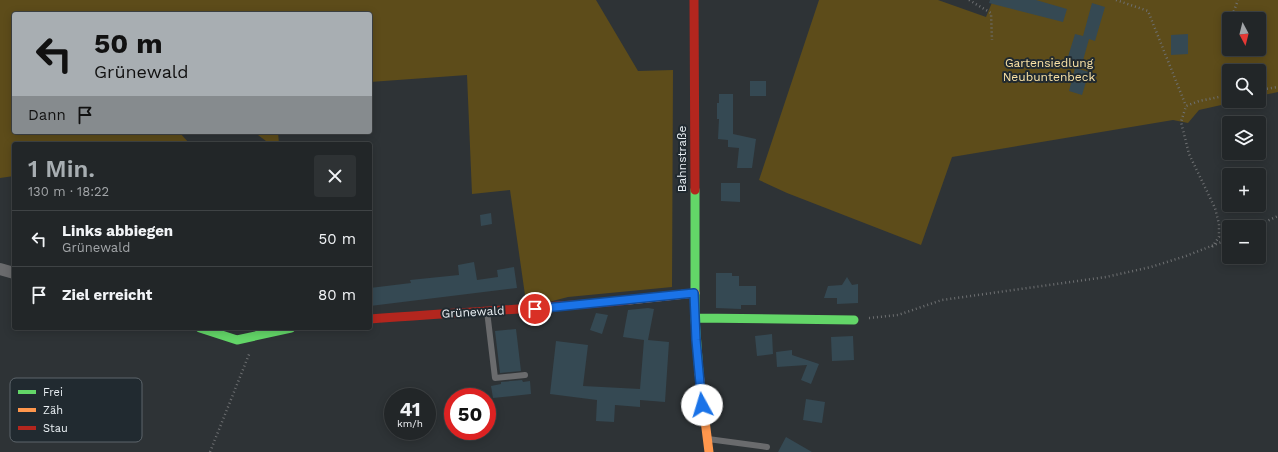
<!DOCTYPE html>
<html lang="de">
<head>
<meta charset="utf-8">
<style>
	body { margin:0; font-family:"Work Sans",sans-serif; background:#2e3234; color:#f1f3f6; height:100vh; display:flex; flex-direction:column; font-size:15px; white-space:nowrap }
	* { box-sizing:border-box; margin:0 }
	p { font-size:13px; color:#a2a5a8 }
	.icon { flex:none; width:22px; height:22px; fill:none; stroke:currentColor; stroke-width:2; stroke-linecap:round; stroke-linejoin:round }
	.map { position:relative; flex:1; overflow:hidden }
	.side { position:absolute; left:12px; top:142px; width:360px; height:188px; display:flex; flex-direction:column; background:#222628; border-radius:4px; box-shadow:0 2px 10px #0003,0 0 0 1px #3f4345 }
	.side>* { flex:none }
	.hud { position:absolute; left:12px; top:12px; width:360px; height:122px; border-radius:4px; box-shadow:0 2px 10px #0003,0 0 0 1px #3f4345; background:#a8aeb2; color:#111; overflow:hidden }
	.needle { width:26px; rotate:173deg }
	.controls { position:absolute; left:1222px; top:12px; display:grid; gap:8px }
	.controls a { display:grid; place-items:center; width:44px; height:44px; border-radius:4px; background:#222628; box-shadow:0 2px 10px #0003,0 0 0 1px #3f4345; font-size:20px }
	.speed { position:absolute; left:384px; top:388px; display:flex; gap:8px; font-size:20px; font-weight:700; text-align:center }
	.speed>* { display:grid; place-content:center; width:52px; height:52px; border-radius:50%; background:#222628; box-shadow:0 2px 10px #0003,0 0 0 1px #3f4345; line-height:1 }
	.speed small { font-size:10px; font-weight:400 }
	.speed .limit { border:6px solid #d22; background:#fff; color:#111 }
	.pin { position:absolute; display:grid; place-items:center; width:34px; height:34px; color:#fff; margin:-17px; border:2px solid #fff; border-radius:50%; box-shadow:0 1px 4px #0007 }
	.me { position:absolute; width:44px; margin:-22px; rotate:354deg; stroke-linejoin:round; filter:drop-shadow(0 0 3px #0008) }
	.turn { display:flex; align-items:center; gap:14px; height:84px; padding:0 16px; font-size:18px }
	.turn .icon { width:52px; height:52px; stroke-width:2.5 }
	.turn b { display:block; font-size:28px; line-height:34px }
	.then { display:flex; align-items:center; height:38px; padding:0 16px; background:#0003; gap:8px; font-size:15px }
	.round { display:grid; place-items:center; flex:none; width:42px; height:42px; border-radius:4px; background:#2e3234 }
	.overview { display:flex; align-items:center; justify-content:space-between; height:68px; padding:0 16px }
	h1 { font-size:24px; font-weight:600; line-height:30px; color:#a8aeb2 }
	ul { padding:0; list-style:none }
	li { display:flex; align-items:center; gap:12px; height:56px; padding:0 16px; border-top:1px solid #3f4345 }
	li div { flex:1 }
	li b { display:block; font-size:15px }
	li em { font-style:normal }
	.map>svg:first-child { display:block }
	.green { fill:#5d4c1a; fill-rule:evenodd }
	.building { fill:#354953 }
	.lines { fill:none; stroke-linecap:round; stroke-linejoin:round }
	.path { stroke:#6e7072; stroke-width:2.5; stroke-dasharray:1 3; stroke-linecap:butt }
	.lane { stroke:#6a6b6d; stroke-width:6 }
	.street { stroke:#6a6b6d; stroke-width:12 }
	.fast { stroke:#63d668; stroke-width:9 }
	.slow { stroke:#ff974d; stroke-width:9 }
	.jam { stroke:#b3261e; stroke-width:9 }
	.route-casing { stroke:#114b97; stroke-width:10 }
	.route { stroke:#1a73e8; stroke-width:7 }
	.labels { text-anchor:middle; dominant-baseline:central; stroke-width:4; stroke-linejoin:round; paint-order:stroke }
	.park-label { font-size:12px; fill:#fae2a6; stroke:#212a30 }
	.street-label { font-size:12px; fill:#eaf0f4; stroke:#212a30 }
	.key { fill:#212a30; stroke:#5d656b; stroke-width:1 }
	.key-label { font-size:11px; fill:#eaf0f4 }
</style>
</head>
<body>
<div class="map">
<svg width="1278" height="452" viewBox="0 0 1278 452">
	<rect width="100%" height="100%" fill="#2e3336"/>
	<!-- green -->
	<path class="green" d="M0 0H596L638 71 673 70 672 287 568 297 537 305 534 299 525 295 510 190 472 194 467 75 370 82V14H14V132H179L190 144H14V176L0 178Z
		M819 0H938L986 17 993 0H1278V92L1259 96V71H1229V101H1239L1199 110 1188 123 1173 120 952 157 921 245 787 193 759 180ZM1229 19H1259V49H1229Z
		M254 132H278L279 144H270Z"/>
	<!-- building -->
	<path class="building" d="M990 0H1036L1067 9 1063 22 989 3Z
		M1092 3 1105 7 1095 41 1089 39 1082 64 1067 60 1075 34 1083 36Z
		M1188 34V54L1171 55V35Z
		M1075 68 1089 72 1082 95 1069 91Z
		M750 81H766V96H750Z
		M719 94H733V134L756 139 752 168H737L739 148 728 147V140L718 139 719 119H717V103H719Z
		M721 183H740V202L721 201Z
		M491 213 492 224 481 226 480 215Z
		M474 262 477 280 498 277 497 270 514 267 517 288 370 306V288L411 283 410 280 459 275 458 265Z
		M716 273H732V276H739V286H756V305H741V309L716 308Z
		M847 277 852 285 858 284V303L837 304V298H824L828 286 842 285Z
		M648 308 654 309 648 340 669 342 665 402 640 400V407L615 405 614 422 596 421 597 400 550 394 556 341 588 345 583 386 640 389 644 340 623 337 628 310Z
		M596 313 608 315 602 334 590 330Z
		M516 329 521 371 500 373 495 331Z
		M772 334 773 354 757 356 755 336Z
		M853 336 854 360 832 361 831 337Z
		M792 350V355L819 364 811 384 801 380 807 365 777 367 776 352Z
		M522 380 523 382 530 381 531 394 493 398 491 386 501 384V382Z
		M806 399 825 402 822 423 803 420Z
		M786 437 812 452H778Z"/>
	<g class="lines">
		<!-- path -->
		<path class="path" d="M969 0 991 13 992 40
			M1116 0 1148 11 1186 106
			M1231 19 1238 0
			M1227 28 1229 23
			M1259 90 1278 87
			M1254 227 1278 216
			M1212 247 1219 237V224L1215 208 1189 154 1181 122 1186 106 1199 101 1229 95
			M869 318 898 315 942 300 1106 277 1151 267 1186 256 1229 239
			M210 452 250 352"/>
		<!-- lane -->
		<path class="lane" d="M487 311 495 378 525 375
			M708 439 767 447"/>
		<!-- street -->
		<path class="street" d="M0 269 14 273"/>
		<!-- fast -->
		<path class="fast" d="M695 190V318L699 373
			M695 318 854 320
			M200 328 237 340 291 328"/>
		<!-- slow -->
		<path class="slow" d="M629 300 695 293
			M699 373 709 452"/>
		<!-- jam -->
		<path class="jam" d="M694 0 695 190
			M370 319C457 312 543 309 629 300"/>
	</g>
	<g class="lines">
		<!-- route casing -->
		<g class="route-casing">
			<path id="route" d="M535 309 694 293 696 340 702 405"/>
		</g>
		<!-- route -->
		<use href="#route" class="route"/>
	</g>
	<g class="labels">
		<!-- park labels -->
		<g class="park-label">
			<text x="1049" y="63">Gartensiedlung<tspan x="1049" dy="14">Neubuntenbeck</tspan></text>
		</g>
		<!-- street labels -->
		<g class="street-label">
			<text transform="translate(682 159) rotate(-90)">Bahnstraße</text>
			<text transform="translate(473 312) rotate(-3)">Grünewald</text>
		</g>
	</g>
	<!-- legend -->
	<rect x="10" y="378" width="132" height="64" rx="6" class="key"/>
	<rect x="18" y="390" width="18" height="4" fill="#63d668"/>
	<rect x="18" y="408" width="18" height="4" fill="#ff974d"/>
	<rect x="18" y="426" width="18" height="4" fill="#b3261e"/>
	<g class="key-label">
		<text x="43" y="396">Frei</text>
		<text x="43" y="414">Zäh</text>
		<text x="43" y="432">Stau</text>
	</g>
</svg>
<div class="controls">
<a><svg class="needle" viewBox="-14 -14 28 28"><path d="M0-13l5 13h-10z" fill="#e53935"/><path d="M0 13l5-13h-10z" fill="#a2a5a8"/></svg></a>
<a><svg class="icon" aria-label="search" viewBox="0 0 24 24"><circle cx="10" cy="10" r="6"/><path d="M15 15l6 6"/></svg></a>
<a><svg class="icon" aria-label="layers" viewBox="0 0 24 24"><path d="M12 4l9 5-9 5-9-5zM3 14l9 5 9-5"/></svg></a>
<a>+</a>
<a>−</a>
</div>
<div class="speed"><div>41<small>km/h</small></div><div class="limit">50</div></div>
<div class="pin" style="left:535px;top:309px;background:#d93025"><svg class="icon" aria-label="arrive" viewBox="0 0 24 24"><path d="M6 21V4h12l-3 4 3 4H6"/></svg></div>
<svg class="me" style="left:702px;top:405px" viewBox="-20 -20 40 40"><circle r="19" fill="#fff"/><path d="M0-13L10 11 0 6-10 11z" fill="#1a73e8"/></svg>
<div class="hud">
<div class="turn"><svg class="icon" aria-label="left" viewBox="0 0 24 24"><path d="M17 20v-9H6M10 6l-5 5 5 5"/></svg><div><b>50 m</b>Grünewald</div></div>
<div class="then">Dann<svg class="icon" aria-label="arrive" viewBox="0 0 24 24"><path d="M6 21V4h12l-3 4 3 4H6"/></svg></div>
</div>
<section class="side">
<div class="overview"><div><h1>1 Min.</h1><p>130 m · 18:22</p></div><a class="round"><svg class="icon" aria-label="close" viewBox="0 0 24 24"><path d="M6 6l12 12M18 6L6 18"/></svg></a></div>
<ul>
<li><svg class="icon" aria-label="left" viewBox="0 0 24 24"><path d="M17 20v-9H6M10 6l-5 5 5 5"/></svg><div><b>Links abbiegen</b><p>Grünewald</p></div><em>50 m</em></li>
<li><svg class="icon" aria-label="arrive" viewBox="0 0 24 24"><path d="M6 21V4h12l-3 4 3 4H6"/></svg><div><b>Ziel erreicht</b></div><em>80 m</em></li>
</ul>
</section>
</div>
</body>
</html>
